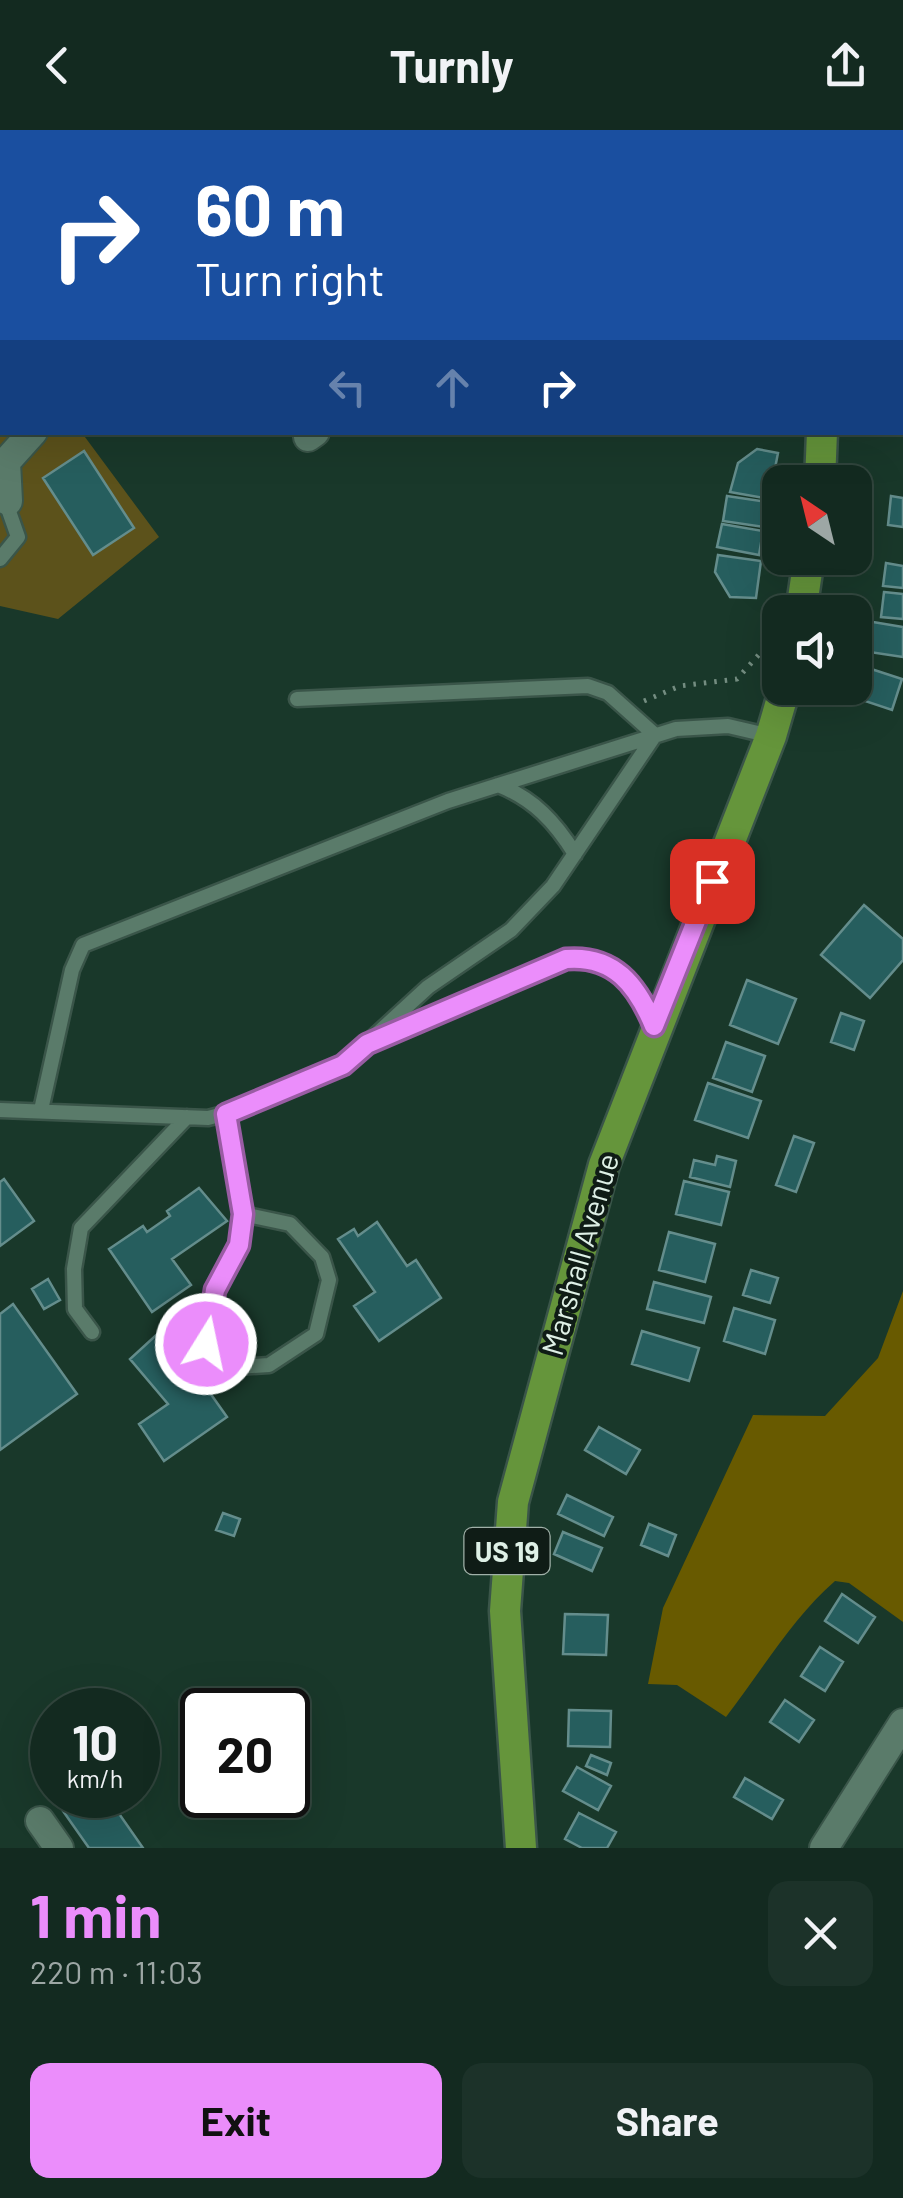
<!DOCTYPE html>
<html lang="en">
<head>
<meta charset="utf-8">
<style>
	body { margin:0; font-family:Barlow,sans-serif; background:#1c3229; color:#f1f3f6; height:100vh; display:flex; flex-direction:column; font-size:38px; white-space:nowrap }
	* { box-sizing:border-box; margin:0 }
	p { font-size:32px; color:#9da7a5 }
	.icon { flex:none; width:55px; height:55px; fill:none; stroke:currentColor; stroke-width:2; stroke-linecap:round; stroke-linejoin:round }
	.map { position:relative; height:1718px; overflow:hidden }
	.drawer { display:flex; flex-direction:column; background:#132a20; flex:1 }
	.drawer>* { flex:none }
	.banner { position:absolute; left:0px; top:0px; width:905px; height:305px; box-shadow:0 10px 40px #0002,0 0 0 2px #32463e; background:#1a4fa0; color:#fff; overflow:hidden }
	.needle { width:65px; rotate:325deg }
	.fabs { position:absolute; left:762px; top:335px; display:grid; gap:20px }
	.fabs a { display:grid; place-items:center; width:110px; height:110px; border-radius:20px; background:#132a20; box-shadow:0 10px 40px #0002,0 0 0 2px #32463e; font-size:50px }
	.speed { position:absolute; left:30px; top:1558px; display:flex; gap:20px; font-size:50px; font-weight:700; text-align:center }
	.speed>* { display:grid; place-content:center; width:130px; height:130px; border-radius:50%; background:#132a20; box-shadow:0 10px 40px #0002,0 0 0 2px #32463e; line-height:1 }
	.speed small { font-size:25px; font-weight:400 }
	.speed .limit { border:5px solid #111; border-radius:15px; background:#fff; color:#111 }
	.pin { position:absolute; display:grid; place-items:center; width:85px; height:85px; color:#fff; margin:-42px; border-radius:20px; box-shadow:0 5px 15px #0006 }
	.me { position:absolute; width:110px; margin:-55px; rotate:10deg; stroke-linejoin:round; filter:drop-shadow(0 0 8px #0008) }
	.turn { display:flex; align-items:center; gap:35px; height:210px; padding:0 30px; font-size:45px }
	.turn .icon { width:130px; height:130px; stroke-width:2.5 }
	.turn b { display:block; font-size:70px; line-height:85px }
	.lanes { display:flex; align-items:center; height:95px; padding:0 30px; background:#0003; justify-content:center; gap:50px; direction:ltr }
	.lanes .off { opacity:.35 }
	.round { display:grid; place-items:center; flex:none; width:105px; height:105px; border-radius:20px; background:#1c3229 }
	.summary { display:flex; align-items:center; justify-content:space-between; height:170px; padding:0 30px }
	h1 { font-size:60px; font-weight:700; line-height:75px; color:#eb8dfb }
	.action { display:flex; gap:20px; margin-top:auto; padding:20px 30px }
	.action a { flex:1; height:115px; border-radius:20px; background:#eb8dfb; color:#111; font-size:40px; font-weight:700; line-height:115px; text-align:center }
	.action a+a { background:#1c3229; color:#f1f3f6 }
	header { display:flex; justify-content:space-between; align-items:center; height:130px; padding:0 30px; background:#132a20; font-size:45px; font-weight:700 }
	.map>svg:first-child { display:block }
	.green { fill:#5c521b }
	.forest { fill:#685a00 }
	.building { fill:#265e5e; stroke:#648d8c; stroke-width:2.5 }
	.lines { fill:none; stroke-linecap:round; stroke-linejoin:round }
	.lane-casing { stroke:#3a5549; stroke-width:19 }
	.street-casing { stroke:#3a5549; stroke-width:32 }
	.primary-casing { stroke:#3a5549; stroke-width:35 }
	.path { stroke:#748d81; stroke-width:5; stroke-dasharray:2.5 8; stroke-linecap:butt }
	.lane { stroke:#5a7b6a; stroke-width:14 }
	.street { stroke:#5a7b6a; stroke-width:28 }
	.primary { stroke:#65953b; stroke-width:30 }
	.route-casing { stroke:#995ca3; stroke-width:25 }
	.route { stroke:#eb8dfb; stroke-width:18 }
	.labels { text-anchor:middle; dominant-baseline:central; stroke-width:8; stroke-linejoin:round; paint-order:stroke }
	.shield { fill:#0f1c16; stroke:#a0b0a8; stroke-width:2.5 }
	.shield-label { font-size:28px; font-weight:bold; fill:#def0e6 }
	.street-label { font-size:30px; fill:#def0e6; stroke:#0f1c16 }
</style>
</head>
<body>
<header><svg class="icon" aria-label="back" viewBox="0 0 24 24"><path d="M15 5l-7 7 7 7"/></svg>Turnly<svg class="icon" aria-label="share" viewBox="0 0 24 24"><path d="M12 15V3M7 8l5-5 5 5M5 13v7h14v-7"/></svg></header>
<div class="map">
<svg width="903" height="1718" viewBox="0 0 903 1718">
	<rect width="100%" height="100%" fill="#19382a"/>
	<!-- green -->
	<path class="green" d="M0 151 2 302 82 303 159 407 58 489 0 476Z"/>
	<!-- forest -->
	<path class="forest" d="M0 0H406L409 2H2V106Z
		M903 1161V1492L849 1453 835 1451C793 1487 761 1542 726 1587L677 1555 648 1554 663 1478 753 1285 825 1286 878 1228Z"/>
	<!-- building -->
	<path class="building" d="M757 319 778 323 769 369 730 362 738 333Z
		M84 321 134 398 93 425 43 348Z
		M727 366 768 372 764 397 723 391Z
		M891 366 903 368V397L888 395Z
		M722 394 763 401 759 425 717 417Z
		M718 425 761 431 756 468 730 467 715 442Z
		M886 433 903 436V458L883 456Z
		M884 462 903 464V489L881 487Z
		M861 490 903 497V527L856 520Z
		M859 535 902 549 892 580 850 566Z
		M864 775 903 809V830L870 868 821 825Z
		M747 850 796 869 778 914 730 895Z
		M841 883 864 891 854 920 831 912Z
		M726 912 765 926 752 962 713 948Z
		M708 953 761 971 748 1008 695 990Z
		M794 1006 814 1013 796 1062 776 1055Z
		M717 1026 736 1031 730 1057 690 1047 694 1030 715 1035Z
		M4 1049 34 1091 0 1116V1052Z
		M684 1051 729 1062 721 1095 676 1084Z
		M199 1058 227 1091 172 1129 191 1155 152 1182 109 1119 143 1096 147 1102 170 1086 167 1081Z
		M377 1092 407 1136 416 1130 441 1168 379 1211 354 1176 375 1162 338 1109 354 1099 358 1106Z
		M669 1102 715 1114 705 1152 659 1140Z
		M751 1140 778 1148 770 1173 743 1165Z
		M48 1149 60 1170 44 1179 32 1159Z
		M654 1152 711 1167 704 1193 647 1179Z
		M13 1174 77 1264 0 1320V1184Z
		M734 1178 775 1190 765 1224 724 1211Z
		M164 1198 227 1287 164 1331 139 1294 168 1274 130 1229Z
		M642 1201 699 1218 689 1251 632 1234Z
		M599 1297 640 1320 626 1344 585 1320Z
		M567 1365 613 1387 604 1406 558 1384Z
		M223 1383 240 1389 234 1406 216 1400Z
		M649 1394 676 1405 668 1426 641 1415Z
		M563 1402 602 1418 592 1441 554 1424Z
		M842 1464 875 1487 858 1513 825 1491Z
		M565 1484 608 1485 606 1525 563 1524Z
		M820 1517 843 1532 825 1561 801 1546Z
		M785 1570 814 1590 799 1612 770 1592Z
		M569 1580 611 1581 610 1617 568 1616Z
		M591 1625 611 1633 607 1645 586 1636Z
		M577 1637 611 1656 598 1680 563 1661Z
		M745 1648 783 1670 772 1689 734 1667Z
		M64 1665H106L143 1718H89L56 1671Z
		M579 1683 616 1702 607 1718H582L565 1709Z"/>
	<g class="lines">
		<!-- lane casing -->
		<g class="lane-casing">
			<path id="lane" d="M0 429 18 407 5 370
				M498 655C534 669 555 692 575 724
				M377 910 566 829C613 825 637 855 654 896
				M0 980 208 988 231 982 343 935 428 857 511 800 553 756 655 605 608 563 588 556 297 569
				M41 980 72 840 83 815 448 671 676 599 728 596 771 606
				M225 984 243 1084 239 1115 215 1160 206 1214 221 1238 269 1235 316 1204 329 1150 322 1127 290 1094 243 1084
				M92 1202 75 1179 74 1139 81 1098 187 987"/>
		</g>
		<!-- street casing -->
		<g class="street-casing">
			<path id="street" d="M705 2 708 0
				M902 124H903
				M0 162 2 163
				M308 307 315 302
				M8 371 6 332 33 302
				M40 1691 59 1718
				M824 1718 903 1593"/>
		</g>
		<!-- primary casing -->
		<g class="primary-casing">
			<path id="primary" d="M636 0 638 2
				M820 352 822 302
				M801 482 809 428
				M521 1718 505 1481 513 1372 604 1035 771 606 785 558"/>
		</g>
		<!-- path -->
		<path class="path" d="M644 571 680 556 737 549 780 501"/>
		<!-- lane -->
		<use href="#lane" class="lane"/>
		<!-- street -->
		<use href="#street" class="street"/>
		<!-- primary -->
		<use href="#primary" class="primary"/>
	</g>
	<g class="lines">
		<!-- route casing -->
		<g class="route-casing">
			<path id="route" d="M206 1214 215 1160 239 1115 243 1084 226 984 343 935 367 914 566 829C614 825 637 855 654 896L712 751"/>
		</g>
		<!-- route -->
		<use href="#route" class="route"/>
	</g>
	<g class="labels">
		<!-- shield labels -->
		<rect class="shield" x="464.5" y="1398" width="85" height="46" rx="8"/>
		<g class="shield-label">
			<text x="507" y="1421">US 19</text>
		</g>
		<!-- street labels -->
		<g class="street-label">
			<text transform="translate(579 1124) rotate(-74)">Marshall Avenue</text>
		</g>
	</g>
</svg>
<div class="fabs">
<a><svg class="needle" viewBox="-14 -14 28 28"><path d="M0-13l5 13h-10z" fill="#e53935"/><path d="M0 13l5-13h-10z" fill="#9da7a5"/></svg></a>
<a><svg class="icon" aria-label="sound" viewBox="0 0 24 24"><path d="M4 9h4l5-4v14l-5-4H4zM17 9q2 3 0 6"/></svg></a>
</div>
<div class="speed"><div>10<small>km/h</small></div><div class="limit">20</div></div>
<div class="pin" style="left:712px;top:751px;background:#d93025"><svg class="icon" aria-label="arrive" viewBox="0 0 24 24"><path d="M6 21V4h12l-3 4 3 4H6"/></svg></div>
<svg class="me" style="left:206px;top:1214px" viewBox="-20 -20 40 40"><circle r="17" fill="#eb8dfb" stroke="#fff" stroke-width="3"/><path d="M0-11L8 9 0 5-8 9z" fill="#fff"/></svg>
<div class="banner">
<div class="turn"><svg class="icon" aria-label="right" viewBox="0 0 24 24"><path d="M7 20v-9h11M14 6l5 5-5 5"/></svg><div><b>60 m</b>Turn right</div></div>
<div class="lanes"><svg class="icon off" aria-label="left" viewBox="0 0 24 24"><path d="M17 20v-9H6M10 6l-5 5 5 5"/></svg><svg class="icon off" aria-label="ahead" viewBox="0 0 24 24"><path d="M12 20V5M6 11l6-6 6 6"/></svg><svg class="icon" aria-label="right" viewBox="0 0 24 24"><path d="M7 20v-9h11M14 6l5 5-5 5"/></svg></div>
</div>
</div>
<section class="drawer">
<div class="summary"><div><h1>1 min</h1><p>220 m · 11:03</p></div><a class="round"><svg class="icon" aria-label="close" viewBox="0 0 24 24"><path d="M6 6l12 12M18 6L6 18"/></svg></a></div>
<div class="action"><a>Exit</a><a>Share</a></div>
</section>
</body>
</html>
